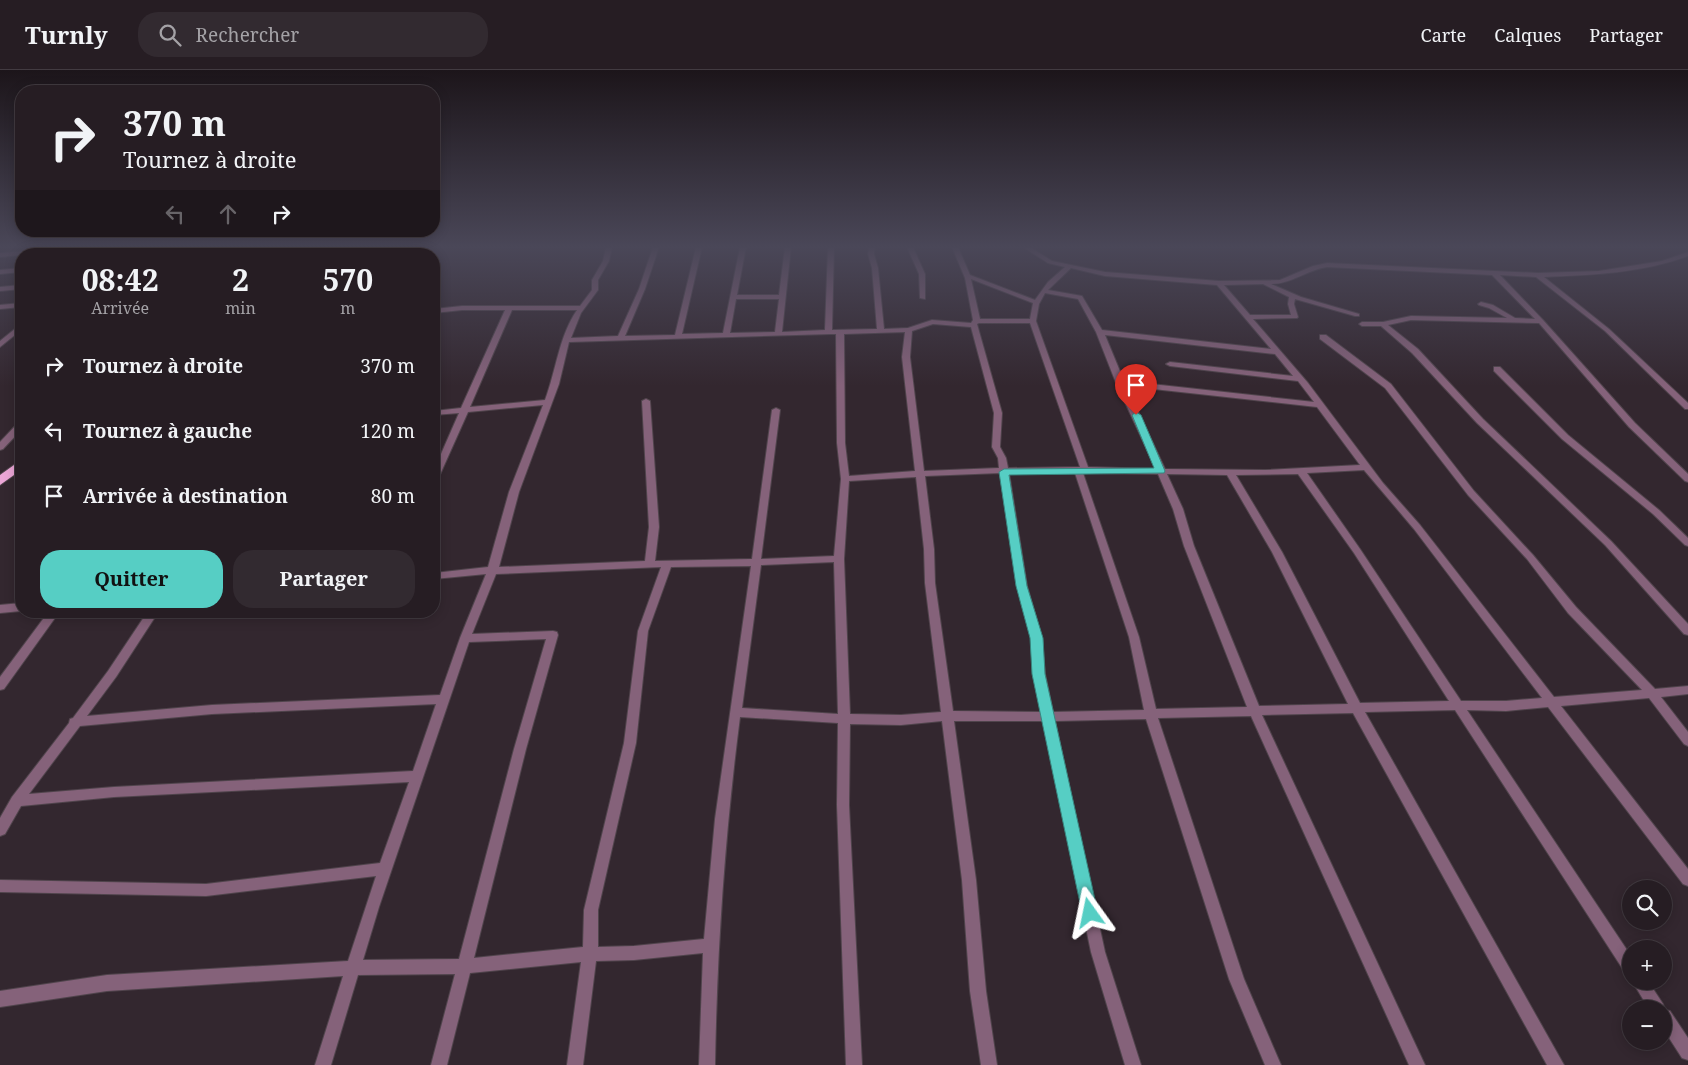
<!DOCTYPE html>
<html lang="fr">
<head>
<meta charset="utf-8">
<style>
	body { margin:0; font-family:"Noto Serif",serif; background:#322a30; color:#f1f3f6; height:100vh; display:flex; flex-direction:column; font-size:19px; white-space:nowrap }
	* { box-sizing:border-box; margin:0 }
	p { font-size:16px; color:#a4a2a6 }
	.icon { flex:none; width:28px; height:28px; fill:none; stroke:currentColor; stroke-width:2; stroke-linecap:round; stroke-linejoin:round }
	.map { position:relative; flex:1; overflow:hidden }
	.panel { position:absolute; left:15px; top:178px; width:425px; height:370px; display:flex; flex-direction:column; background:#261d23; border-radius:20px; box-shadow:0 2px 12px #0003,0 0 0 1px #423b41 }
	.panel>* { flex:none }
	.banner { position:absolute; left:15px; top:15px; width:425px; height:152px; border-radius:20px; box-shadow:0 2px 12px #0003,0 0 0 1px #423b41; background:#261d23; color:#f1f3f6; overflow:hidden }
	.buttons { position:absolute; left:1622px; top:810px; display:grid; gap:10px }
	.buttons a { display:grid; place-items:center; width:50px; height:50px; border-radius:50%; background:#261d23; box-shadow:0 2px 12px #0003,0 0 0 1px #423b41; font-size:25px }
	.pin { position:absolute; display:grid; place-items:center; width:42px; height:42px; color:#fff; margin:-51px -21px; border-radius:50% 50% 50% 0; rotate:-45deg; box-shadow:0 0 5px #0007 }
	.pin .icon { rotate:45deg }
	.me { position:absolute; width:55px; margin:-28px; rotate:348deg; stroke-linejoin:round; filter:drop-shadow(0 0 4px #0008) }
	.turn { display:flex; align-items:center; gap:18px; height:105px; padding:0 25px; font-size:22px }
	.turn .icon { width:65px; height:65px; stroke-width:2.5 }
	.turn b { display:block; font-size:35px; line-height:42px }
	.lanes { display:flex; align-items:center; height:48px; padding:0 25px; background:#0003; justify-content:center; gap:25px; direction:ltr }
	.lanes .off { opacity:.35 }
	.eta { display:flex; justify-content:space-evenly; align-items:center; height:85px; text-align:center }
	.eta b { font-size:30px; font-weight:700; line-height:35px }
	.primary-button { display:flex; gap:10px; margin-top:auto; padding:10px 25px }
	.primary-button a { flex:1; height:58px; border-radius:20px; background:#56cec4; color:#111; font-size:20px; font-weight:700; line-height:58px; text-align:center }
	.primary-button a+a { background:#322a30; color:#f1f3f6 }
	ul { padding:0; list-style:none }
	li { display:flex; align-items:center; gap:15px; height:65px; padding:0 25px }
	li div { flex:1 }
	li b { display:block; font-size:19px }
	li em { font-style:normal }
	header { display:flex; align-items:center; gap:30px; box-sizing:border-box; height:70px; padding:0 25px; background:#261d23; border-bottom:1px solid #423b41 }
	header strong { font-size:24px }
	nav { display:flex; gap:28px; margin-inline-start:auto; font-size:18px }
	.search { width:350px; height:45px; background:#322a30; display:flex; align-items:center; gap:12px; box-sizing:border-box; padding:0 18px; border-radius:20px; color:#a4a2a6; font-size:19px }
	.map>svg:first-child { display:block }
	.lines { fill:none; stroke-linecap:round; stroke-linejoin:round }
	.minor-casing { stroke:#50444c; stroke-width:2 }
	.trunk-casing { stroke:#50444c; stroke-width:2 }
	.minor { fill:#85627a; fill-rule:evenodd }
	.trunk { fill:#eca6d7; fill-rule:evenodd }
	.route { fill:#56cec4; stroke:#38867f }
</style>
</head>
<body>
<header>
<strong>Turnly</strong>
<div class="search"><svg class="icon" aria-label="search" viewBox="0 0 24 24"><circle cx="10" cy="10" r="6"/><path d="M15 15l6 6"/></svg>Rechercher</div>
<nav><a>Carte</a><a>Calques</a><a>Partager</a></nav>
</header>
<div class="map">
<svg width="1688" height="995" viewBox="0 0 1688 995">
	<rect width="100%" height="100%" fill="#33272f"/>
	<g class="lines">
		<!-- minor casing -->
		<g class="minor-casing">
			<path id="minor" d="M78 177 93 178 90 180 21 184V185L0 187V183Z
				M199 177H206L199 184H192Z
				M606 177H612L609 191 598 210V220L581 243 571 268 618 266 639 219 653 177H659L645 219 625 266 675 265 696 177H702L682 264 723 263 740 177H746L737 225H779L785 177H791L782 262 825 260 828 177H834L832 260 877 259 872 198 868 184 869 177H875L874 184 878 198 884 259 908 258 932 250 971 253 973 250 965 208 952 177H958L970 205 1035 230 1048 212 1065 197 1048 193 1023 177H1030L1052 191 1105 202 1219 211 1280 210 1313 196 1327 193 1538 203 1599 201 1662 191 1688 182V186C1642 203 1593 205 1544 207L1609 259 1688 333V339H1685L1605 261 1536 207 1500 205 1543 250 1635 353 1688 404V412L1685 411 1629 357 1539 253 1411 250 1388 255 1418 279 1483 349 1611 471 1688 554V565L1684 564 1605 475 1477 353 1412 283 1381 256H1362L1359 254 1362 252H1383L1411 246 1507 248 1489 238 1479 235 1478 234 1481 232 1493 235 1515 248 1535 249 1492 205 1327 197C1307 200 1291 214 1271 214L1301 227 1359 244V246H1355L1295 229 1294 234 1298 247 1297 248 1253 249 1308 313 1383 413 1420 455 1554 627 1642 620 1568 543 1527 489 1468 425 1385 318 1320 269V265H1326L1391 314 1474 421 1533 485 1576 537 1655 619 1688 616V624L1661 627 1688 662V676L1684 674 1649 628 1561 636 1688 799V816L1683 814 1548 637 1506 641 1467 640 1631 886V906L1626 904 1455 640 1365 642 1564 995H1547L1353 643 1262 645 1425 995H1409L1251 646 1158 648 1244 909 1281 995H1265L1229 909 1146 649 1055 651 1105 882 1141 995H1125L1091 882 1043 651H954L976 810 986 921 997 995H981L970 921 962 810 942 651 901 655 850 654 849 735 862 995H846L837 735 838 653 740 647C725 763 717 878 715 995H699L703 883 634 890 596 891 583 995H567L581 892 470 903 447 995H431L455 904 358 905 331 995H315L343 906 107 921 0 937V921L107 905 348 891 376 806 206 826 0 822V810L206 814 380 793 409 712 114 727 21 736 5 764 0 766V748L12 727 69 653 70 649 73 648 108 601 148 541H159L116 607 87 646 212 635 440 625 460 568 486 504 434 509V503L488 497 509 422 543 335 468 342 438 409 434 412V400L459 343 434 345V341L461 338 505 240H462L434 243V239L462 236H580L592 220V210L603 191ZM1071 198 1105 206 1217 215 1271 279 1102 260 1082 226 1048 220ZM971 209 1033 233 1030 249H980ZM1263 214 1289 227 1288 234 1291 245H1250L1224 215ZM1045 223 1078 229 1096 262 1116 313 1156 399 1088 397 1036 251 1039 234ZM736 229H779L775 262 730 263ZM512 240H577C559 266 556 301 545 330L470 337ZM979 253H1030L1080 397 1008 398 1006 388 1000 377 1002 343 977 254ZM933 254 971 257 994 343 992 377 998 388 999 398 924 401 910 287 912 261ZM905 262 902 287 915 401 849 406 845 373 844 264ZM831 264H836L837 373 841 409 834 486 761 489 780 340 776 338 772 340 752 489 655 491 659 457 650 331 646 329 642 331 649 457 645 491 499 497 519 422 559 314 569 272ZM1105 265 1275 284 1293 306 1170 292 1166 294 1170 296 1298 311 1314 332 1124 311ZM1126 316 1317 337 1360 395 1265 400 1165 399ZM1364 400 1414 459 1542 628 1506 631H1461L1360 479 1307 403ZM1000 403 1017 516 1032 568 1033 604 1041 642 953 641 935 513 934 479 925 406ZM1009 403H1075L1129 567 1144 640 1053 642 1045 604 1042 568 1027 516ZM1083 403 1158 404 1173 439 1184 476 1247 637 1156 639 1139 567ZM1167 404 1227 405 1272 482 1348 634 1259 636 1194 476 1183 439ZM1298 404 1354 483 1449 631 1360 633 1282 482 1236 405ZM916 407 924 479 925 513 941 642 901 645 850 644 844 489 849 411ZM834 492 838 644 742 638 761 495ZM751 496 715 749 704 869 634 876 598 877V840L636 673 648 561 671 497ZM661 497 638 561 624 673 584 840 583 877 474 888 526 679 558 565 557 562 553 561 472 564 496 504ZM546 569 514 679 459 889 363 890 379 837 469 572ZM436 634 413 701 114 717 29 724 80 656 212 644Z
				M907 177H913L925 204V229L920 228 919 204Z
				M21 198V202L0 204V200Z
				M21 215V219L0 221V217Z
				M21 233V237L0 239V235Z
				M21 254V260L0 277V271Z
				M1494 297H1500L1568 365 1659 440 1688 468V476L1685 475 1653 444 1562 369 1494 301Z
				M18 353H21V360L3 379 0 380V372Z
				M21 533V541L0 543V535Z
				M49 541H60L4 619 0 620V607Z
				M1632 911H1648L1663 934 1665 940 1670 941 1688 968V990L1682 988 1664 960V939H1649Z"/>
		</g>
		<!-- trunk casing -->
		<g class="trunk-casing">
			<path id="trunk" d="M357 177H367L358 184H348Z
				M21 390V400L0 415V405Z"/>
		</g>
		<!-- minor -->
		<use href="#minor" class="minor"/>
		<!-- trunk -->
		<use href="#trunk" class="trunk"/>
	</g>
	<!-- sky -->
	<linearGradient id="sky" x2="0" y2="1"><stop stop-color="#1c151a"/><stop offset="0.56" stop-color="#4a4758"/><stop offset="1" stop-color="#4a4758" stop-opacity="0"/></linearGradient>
	<rect width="1688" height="316" fill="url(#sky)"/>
	<!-- route -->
	<path class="route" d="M1136 342 1141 345 1165 401 1164 403 1009 405 1027 516 1043 568 1045 604 1098 843 1096 849 1090 851 1084 849 1082 843 1032 604 1030 568 1016 516 999 402 1004 399 1154 398 1132 345Z"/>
</svg>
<div class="buttons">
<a><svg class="icon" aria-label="search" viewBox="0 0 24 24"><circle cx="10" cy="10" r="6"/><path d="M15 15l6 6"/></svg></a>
<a>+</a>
<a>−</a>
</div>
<div class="pin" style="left:1136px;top:345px;background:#d93025"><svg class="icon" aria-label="arrive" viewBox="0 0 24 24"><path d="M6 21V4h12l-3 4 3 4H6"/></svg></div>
<svg class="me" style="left:1090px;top:843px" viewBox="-20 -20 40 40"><path d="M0-17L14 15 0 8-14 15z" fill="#56cec4" stroke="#fff" stroke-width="4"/></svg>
<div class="banner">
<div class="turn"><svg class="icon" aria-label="right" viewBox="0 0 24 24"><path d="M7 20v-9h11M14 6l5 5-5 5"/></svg><div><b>370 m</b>Tournez à droite</div></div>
<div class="lanes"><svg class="icon off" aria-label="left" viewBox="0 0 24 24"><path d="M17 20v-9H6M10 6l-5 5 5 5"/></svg><svg class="icon off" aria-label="ahead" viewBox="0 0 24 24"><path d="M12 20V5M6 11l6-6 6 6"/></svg><svg class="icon" aria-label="right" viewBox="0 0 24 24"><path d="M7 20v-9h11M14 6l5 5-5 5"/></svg></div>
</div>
<section class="panel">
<div class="eta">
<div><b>08:42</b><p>Arrivée</p></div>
<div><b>2</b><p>min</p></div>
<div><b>570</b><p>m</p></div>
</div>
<ul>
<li><svg class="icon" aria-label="right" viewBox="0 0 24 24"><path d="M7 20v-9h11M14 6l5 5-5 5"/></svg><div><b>Tournez à droite</b></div><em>370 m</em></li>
<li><svg class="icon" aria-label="left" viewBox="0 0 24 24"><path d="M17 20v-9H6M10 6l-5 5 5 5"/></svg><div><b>Tournez à gauche</b></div><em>120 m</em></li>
<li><svg class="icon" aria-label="arrive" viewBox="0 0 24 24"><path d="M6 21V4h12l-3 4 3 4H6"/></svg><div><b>Arrivée à destination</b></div><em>80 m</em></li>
</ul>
<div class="primary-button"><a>Quitter</a><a>Partager</a></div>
</section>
</div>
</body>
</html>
